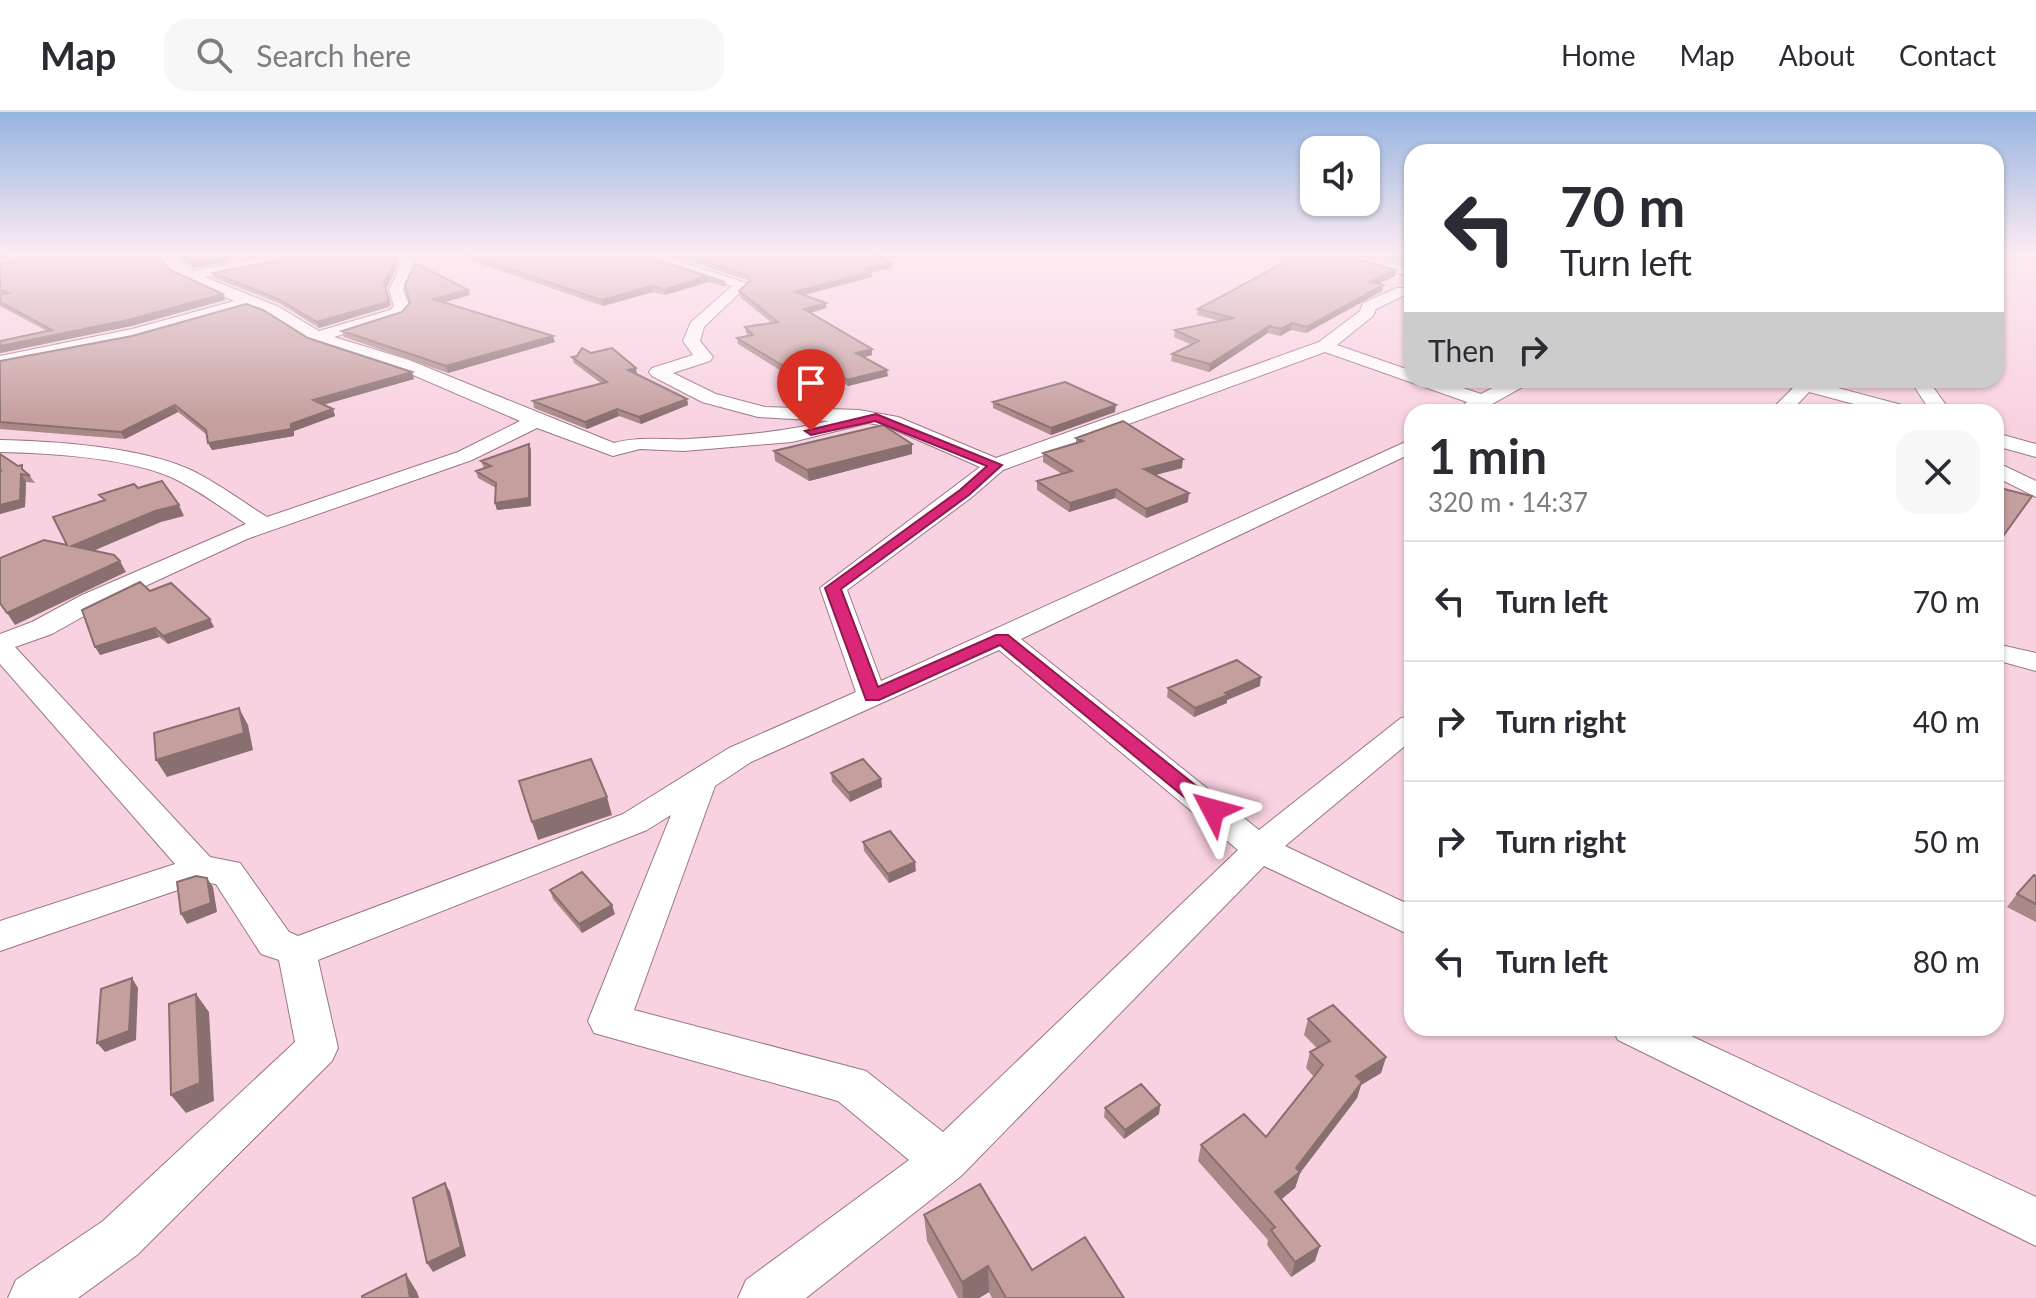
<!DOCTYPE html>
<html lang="en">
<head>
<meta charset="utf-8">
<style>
	body { margin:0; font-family:Lato,sans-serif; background:#f7f7f7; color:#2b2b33; height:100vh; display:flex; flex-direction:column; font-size:30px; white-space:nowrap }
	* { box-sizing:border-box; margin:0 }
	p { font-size:26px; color:#7c7c81 }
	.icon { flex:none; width:44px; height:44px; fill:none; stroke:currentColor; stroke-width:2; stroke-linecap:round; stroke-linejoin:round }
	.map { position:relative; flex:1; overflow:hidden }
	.sheet { position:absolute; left:1404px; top:292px; width:600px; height:632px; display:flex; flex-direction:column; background:#fff; border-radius:24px; box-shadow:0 2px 6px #0004 }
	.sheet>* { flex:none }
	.guide { position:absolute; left:1404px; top:32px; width:600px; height:244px; border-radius:24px; box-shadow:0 2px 6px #0004; background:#fff; color:#2b2b33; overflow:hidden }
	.buttons { position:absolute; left:1300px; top:24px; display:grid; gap:16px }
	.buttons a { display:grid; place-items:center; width:80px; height:80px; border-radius:16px; background:#fff; box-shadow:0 2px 6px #0004; font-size:40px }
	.pin { position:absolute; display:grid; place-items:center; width:68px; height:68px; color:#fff; margin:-82px -34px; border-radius:50% 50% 50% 0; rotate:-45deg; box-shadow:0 0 8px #0007 }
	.pin .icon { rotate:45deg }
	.me { position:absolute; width:88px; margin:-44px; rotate:309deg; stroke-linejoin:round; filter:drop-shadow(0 0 6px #0008) }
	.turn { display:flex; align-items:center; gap:28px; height:168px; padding:0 24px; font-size:36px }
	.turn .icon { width:104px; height:104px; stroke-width:2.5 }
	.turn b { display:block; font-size:56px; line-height:68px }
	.then { display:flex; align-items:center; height:76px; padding:0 24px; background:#0003; gap:16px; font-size:30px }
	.round { display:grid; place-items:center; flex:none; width:84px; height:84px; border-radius:24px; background:#f7f7f7 }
	.overview { display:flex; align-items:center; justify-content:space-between; height:136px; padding:0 24px }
	h1 { font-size:48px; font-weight:700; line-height:60px }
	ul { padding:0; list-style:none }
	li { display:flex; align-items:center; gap:24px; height:120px; padding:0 24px; border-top:2px solid #e1e1e2 }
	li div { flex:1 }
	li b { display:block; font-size:30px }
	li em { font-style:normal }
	header { display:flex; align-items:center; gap:48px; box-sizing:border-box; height:112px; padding:0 40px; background:#fff; border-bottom:2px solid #e1e1e2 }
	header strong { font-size:38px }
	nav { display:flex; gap:44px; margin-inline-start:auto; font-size:28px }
	.search { width:560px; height:72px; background:#f7f7f7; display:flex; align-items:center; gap:20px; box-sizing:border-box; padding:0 28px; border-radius:24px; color:#7c7c81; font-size:30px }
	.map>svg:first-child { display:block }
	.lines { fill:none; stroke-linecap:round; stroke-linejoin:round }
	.street-casing { stroke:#9a7685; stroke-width:2 }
	.street { fill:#fff; fill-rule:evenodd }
	.wall { fill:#a98988 }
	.shaded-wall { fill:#896f6f }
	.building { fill:#c49f9e; stroke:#896f6f; stroke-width:2 }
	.route { fill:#db2777; stroke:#8e194d; stroke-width:2 }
</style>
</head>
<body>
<header>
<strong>Map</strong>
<div class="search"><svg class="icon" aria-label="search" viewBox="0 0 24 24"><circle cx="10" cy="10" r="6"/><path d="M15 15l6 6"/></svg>Search here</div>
<nav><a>Home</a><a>Map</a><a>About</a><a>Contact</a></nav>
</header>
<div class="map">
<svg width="2036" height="1186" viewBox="0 0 2036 1186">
	<rect width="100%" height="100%" fill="#f9d2e2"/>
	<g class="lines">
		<!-- street casing -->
		<g class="street-casing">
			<path id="street" d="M157 142H172L192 159 282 142H313L205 165 279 195 319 219 390 198 394 194 389 178 401 153 394 142H408L415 153 403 178 410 195 402 204 334 225 409 248 614 331C641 324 661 328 688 327 736 324 783 320 829 309L758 305 702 290 652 264 649 260 652 256 693 243 683 229 691 210 732 174 635 142H658L749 172 704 215 700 229 713 245 710 249 673 261 716 282 765 295 859 298 898 305 996 346 1319 230 1360 199 1363 191 1397 176H1407V182L1376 197 1373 204 1337 233 1412 259V268H1439L1481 282 1508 268H1531L1528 272 1478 300H1455L1467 290 1325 240 1003 358 972 385 847 478 881 569 1412 327V341L1021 527 1259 718 1401 606 1412 604V628L1285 734 1412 794V824L1264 754 961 1064 806 1186H738L746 1168 909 1048 838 989 594 921 588 909 671 703 647 718 318 848 338 936 332 949 137 1143 78 1186H8L16 1168 103 1109 295 930 279 848 261 842 216 772 201 770 0 839V809L175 752 0 552V522L32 510 82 483 246 412C224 397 201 380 177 368 133 346 50 341 0 340V328C55 329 144 335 193 359 219 372 243 390 267 405L458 340 520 309 397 256 311 229 267 201 248 195 134 227 0 254V244L132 217 234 189 174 161ZM868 311 886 314 980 355 820 476 856 580 729 636 623 702 298 824 289 820 240 751 210 745 15 535 52 522 100 495 247 427 472 348 537 316 613 344 640 337 684 339 792 330ZM999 538 1238 738 943 1020 866 959 634 898 715 674 751 650Z
				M1328 142H1353L1412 157V165Z
				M1775 268H1808L1913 296 1916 300H1884L1809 280 1790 300H1769L1793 276 1778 272Z
				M1910 268H1928L1951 300H1931Z
				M1996 321 2036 332V345L1996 334Z
				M1996 350 2036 369V385L1996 365Z
				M1996 532 2036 541V559L1996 548Z
				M1612 916H1674L2036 1085V1134L1618 928Z"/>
		</g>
		<!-- street -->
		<use href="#street" class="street"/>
	</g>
	<!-- wall -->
	<path class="wall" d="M177 142H226L230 149 193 156Z
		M452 142H641L725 170 726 175 708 170 665 183 653 180 603 194Z
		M669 142H884V146L881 147 892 151V156L872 160V165L804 183 826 196 811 201 872 237V243L864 245 888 264 848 274 823 257 791 265 738 232 737 226 749 224 746 221 745 215 772 211 740 185 739 179 750 169Z
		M1366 142H1412V154Z
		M396 148 398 153 386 177 391 193 388 195 319 216 281 192 215 166 213 161Z
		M0 152 170 158 223 182 225 188 131 214 0 241V229L47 219 0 194Z
		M1396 158 1395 164 1378 172 1383 173 1382 179 1306 221 1291 218 1280 224 1268 221 1209 260 1171 249 1172 242 1192 233 1174 225 1175 218 1220 209 1197 203 1198 197Z
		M470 183 444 190 555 230 448 261 344 225 342 219 402 200Z
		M308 226 412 260 414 267 324 292 333 297 335 304 294 319V324L212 338 208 331 207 323 178 300 125 327 0 317V249Z
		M577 244 637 262H636L687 287 688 293 641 312 619 304 587 317 534 296 533 289 602 272 574 251 572 245Z
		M1673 268H1699L1692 273Z
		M993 290 1115 300 1051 323 993 296Z
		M1076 326 1182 356 1155 363 1188 390 1146 406 1115 386 1069 400 1037 378V369L1062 362 1043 350V341L1076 332Z
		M529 332 531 338V394L497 398 495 391 496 376 478 366 476 359 484 356 481 349Z
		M912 332V342L809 369 775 349 774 339Z
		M0 342 30 364 35 371 26 370 25 395 0 402Z
		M150 479 214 515 168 532 159 525 100 543Z
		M1260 574 1227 588V591L1194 605 1167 585 1168 576Z
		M831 661 881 667 882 675 850 690 832 670Z
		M863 730 916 759 889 771 864 739Z
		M2036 765V810L2007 795 2017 782Z
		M550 778 615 802 582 821 553 787Z
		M1308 907 1386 945 1381 961 1361 973 1357 986 1300 1061 1295 1076 1281 1087 1315 1149 1291 1165 1267 1133 1268 1128 1198 1049 1201 1033 1266 1025 1314 965 1306 956 1310 940 1317 936 1304 923Z
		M1160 993 1159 1002 1124 1027 1104 1005 1105 996Z
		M924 1103 1032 1158 1124 1186H992L989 1180 979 1186H958L927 1129Z"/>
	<!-- shaded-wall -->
	<path class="shaded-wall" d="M0 142H19L2 146Z
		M878 142H884V146L873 149V144Z
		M228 144 230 149 193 156 191 151Z
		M396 148 398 153 386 177 391 193 388 195 319 216 317 210Z
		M892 151V156L872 160V165L795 185V180L864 157Z
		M1396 158 1395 164 1369 176 1370 170Z
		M707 164 708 170 665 183 664 178Z
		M1383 173 1382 179 1306 221 1307 215Z
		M652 174 653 180 603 194 602 188Z
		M468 178 470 183 435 193 433 187Z
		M223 182 225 188 131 214 0 241V234Z
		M826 191V196L805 202 804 197Z
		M1292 211 1291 218 1280 224 1281 217Z
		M1269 214 1268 221 1209 260 1210 252Z
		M553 224 555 230 448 261 446 254Z
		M872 237V243L857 247 856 241Z
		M822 251 823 257 791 265 790 258Z
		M636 256 637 262 629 264 628 258Z
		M887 258 888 264 848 274 847 268Z
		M412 260 414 267 316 295 313 288Z
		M687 287 688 293 641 312 639 305Z
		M175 293 178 300 125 327 121 320Z
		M1116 293 1115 300 1051 323V316Z
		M333 297 335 304 294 319V324L212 338 208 331 291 312Z
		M617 297 619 304 587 317 585 310Z
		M529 332 531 338V394L497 398 495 391Z
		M912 332V342L809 369 807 358Z
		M1183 347 1182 356 1144 366V357Z
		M21 362 26 370 25 395 0 402V393Z
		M1116 377 1115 386 1069 400 1070 391Z
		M1189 381 1188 390 1146 406V397Z
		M179 393 184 404 161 410 79 445 72 434 155 399Z
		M120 449 126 460 15 513 7 501Z
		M210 507 214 515 168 532 163 524Z
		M155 516 159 525 100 543 95 535Z
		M1261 565 1260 574 1227 588V591L1194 605 1195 596 1225 581Z
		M239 596 248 613 253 638 167 665 156 648Z
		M881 667 882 675 850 690 849 681Z
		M607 685 612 703 538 728 532 710Z
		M915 750 916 759 889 771 888 762Z
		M207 766 213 775 217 800 187 812 181 802Z
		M612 793 615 802 582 821 579 812Z
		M132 866 138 876 136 928 105 940 97 931Z
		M196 882 209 900 214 989 186 1001 171 983Z
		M1386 945 1381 961 1361 973 1357 986 1300 1061 1295 1076 1271 1096 1275 1080 1296 1056 1356 964Z
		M1160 993 1159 1002 1124 1027 1125 1018Z
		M445 1071 450 1080 466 1144 433 1160 427 1151Z
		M1320 1134 1315 1149 1291 1165 1295 1150Z
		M988 1154 989 1180 979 1186H963L962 1170Z
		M406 1162 417 1180 419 1186H410Z"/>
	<!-- building -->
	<path class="building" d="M53 142H156L170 158 223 182 128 208 0 234V229L52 218 0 190V183L9 181 0 178V152Z
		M181 142H226L228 144 191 151Z
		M310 142H393L396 148 384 171 389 188 387 190 317 210 278 187 213 161Z
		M465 142H641L725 170 707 164 664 178 652 174 602 188Z
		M683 142H878L873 144 892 151 864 157 872 159 795 180 826 191 804 197 872 237 856 241 887 258 847 268 822 251 790 258 737 226 753 223 745 215 778 210 739 179 750 169 749 164Z
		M1300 142H1340L1396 158 1370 170 1383 173 1307 215 1292 211 1281 217 1269 214 1210 252 1172 242 1199 229 1175 218 1234 206 1198 197Z
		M1389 142H1412V148Z
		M415 151 468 178 433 187 553 224 446 254 342 219 402 200 410 191 405 173Z
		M246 192 263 198 308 226 412 260 313 288 333 297 291 312V317L208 331 206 318 175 293 121 320 0 310V249L132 224Z
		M582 236 591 241 612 236 636 256 628 258 687 287 639 305 617 297 585 310 533 289 607 270 572 245 577 244Z
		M1065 270 1116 293 1051 316 993 290Z
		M1123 309 1183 347 1144 357 1189 381 1146 397 1116 377 1070 391 1037 369 1072 359 1043 341 1083 329 1076 326Z
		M883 313 912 332 807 358 774 339Z
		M529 332V386L495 391 496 371 476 359 491 354 481 349Z
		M0 342 18 354 22 353V357L30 364 21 362 20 388 0 393V359H2L0 358Z
		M162 369 179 393 155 399 72 434 114 443 120 449 7 501 0 491V446L44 428 67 433 53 405 105 388 99 383 134 372 138 376Z
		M1996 375 2032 384 2001 427 1996 425Z
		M140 470 150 479 171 471 210 507 163 524 155 516 95 535 82 498Z
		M1237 548 1261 565 1225 581 1228 583 1195 596 1168 576Z
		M239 596 244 621 156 648 154 621Z
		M591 647 607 685 532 710 519 669Z
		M863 647 881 667 849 681 831 661Z
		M890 719 915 750 888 762 863 730Z
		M582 760 612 793 579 812 550 778Z
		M2034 763 2036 765V792L2017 782Z
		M196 764 207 766 211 791 181 802 177 770Z
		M132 866 129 919 97 931 101 877Z
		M196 882 200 971 171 983 169 892Z
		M1333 893 1386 945 1356 964 1362 970 1296 1056 1300 1060 1275 1080 1320 1134 1295 1150 1271 1118 1275 1115 1201 1033 1244 1002 1266 1025 1323 953 1310 940 1330 929 1308 907Z
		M1141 972 1160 993 1125 1018 1105 996Z
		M445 1071 461 1135 427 1151 413 1086Z
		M980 1072 1032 1158 1085 1125 1124 1186H1006L988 1154 962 1170 924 1103Z
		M406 1162 410 1186H362V1184Z"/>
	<!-- sky -->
	<linearGradient id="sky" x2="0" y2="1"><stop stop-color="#97b4e0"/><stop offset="0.46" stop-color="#fcebf2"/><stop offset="1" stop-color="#fcebf2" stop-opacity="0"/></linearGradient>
	<rect width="2036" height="308" fill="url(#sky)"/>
	<!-- route -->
	<path class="route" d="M876 302 1002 353 969 383 841 477 878 575 996 523H1008L1220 693 1223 698 1220 703H1206L1000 533 879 588H866L825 476 960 378 987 354 875 309 811 323 805 319Z"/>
</svg>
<div class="buttons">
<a><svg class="icon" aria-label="sound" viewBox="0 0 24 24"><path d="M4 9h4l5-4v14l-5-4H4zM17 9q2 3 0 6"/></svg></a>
</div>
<div class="pin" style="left:811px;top:319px;background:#d93025"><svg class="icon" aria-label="arrive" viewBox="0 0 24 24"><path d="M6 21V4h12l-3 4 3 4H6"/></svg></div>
<svg class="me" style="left:1213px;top:698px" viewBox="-20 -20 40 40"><path d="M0-17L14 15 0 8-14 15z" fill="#db2777" stroke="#fff" stroke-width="4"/></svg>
<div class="guide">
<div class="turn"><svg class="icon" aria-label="left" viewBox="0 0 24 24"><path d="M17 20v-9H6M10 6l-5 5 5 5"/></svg><div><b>70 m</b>Turn left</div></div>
<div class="then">Then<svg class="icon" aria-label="right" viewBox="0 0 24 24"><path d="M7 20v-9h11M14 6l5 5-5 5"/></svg></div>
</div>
<section class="sheet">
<div class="overview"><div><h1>1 min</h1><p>320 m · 14:37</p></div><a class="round"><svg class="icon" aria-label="close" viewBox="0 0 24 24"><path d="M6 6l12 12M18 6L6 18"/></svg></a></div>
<ul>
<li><svg class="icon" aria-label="left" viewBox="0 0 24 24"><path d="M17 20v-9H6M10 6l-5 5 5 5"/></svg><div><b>Turn left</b></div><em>70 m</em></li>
<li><svg class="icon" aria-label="right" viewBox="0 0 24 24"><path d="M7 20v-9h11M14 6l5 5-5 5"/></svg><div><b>Turn right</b></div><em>40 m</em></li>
<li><svg class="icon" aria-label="right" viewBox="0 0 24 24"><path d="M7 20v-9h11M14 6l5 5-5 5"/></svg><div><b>Turn right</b></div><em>50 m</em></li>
<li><svg class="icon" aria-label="left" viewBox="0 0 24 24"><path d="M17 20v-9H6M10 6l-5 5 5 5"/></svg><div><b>Turn left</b></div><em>80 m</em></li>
</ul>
</section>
</div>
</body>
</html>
